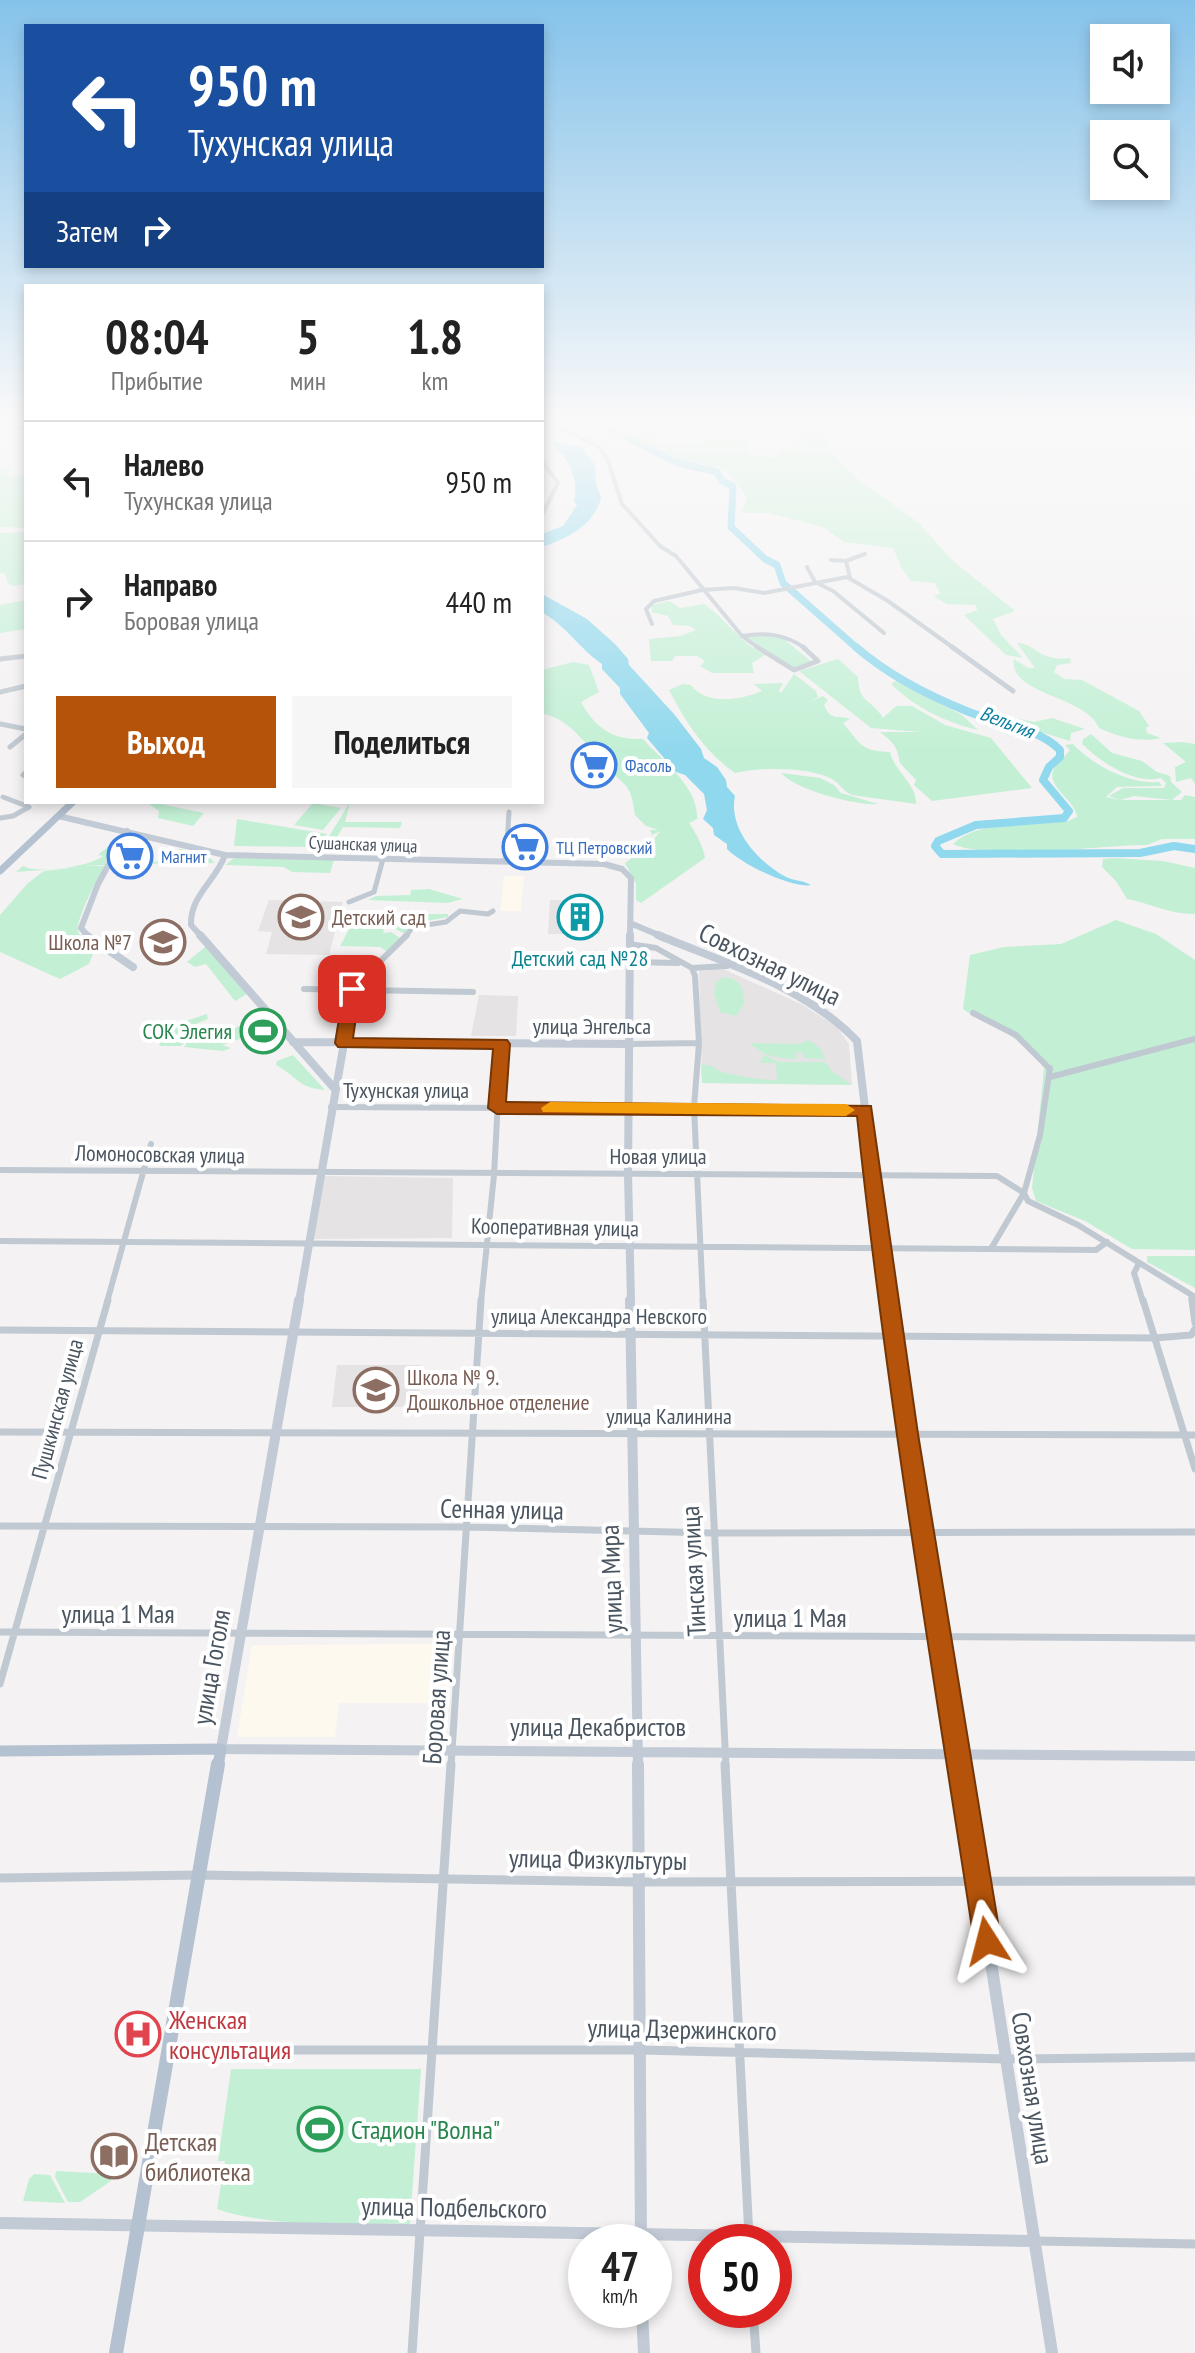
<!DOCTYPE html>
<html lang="ru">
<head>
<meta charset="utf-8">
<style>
	body { margin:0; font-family:"PT Sans Narrow",sans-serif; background:#f6f6f6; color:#222; height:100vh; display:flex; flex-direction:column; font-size:30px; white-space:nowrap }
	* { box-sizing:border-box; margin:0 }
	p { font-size:26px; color:#767676 }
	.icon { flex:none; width:44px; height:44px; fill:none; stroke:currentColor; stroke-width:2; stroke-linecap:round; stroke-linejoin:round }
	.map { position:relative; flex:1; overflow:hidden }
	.side { position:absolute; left:24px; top:284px; width:520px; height:520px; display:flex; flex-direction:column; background:#fff; border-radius:0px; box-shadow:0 4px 12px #0003 }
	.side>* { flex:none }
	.banner { position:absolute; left:24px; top:24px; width:520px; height:244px; border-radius:0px; box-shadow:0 4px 12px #0003; background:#1a4fa0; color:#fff; overflow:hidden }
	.tools { position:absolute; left:1090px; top:24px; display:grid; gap:16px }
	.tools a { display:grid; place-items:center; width:80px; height:80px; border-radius:0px; background:#fff; box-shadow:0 4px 12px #0003; font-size:40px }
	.speed { position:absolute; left:568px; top:2224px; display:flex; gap:16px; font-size:40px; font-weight:700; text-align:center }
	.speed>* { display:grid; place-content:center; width:104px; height:104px; border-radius:50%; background:#fff; box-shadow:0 4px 12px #0003; line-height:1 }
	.speed small { font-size:20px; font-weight:400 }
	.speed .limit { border:12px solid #d22; background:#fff; color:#111 }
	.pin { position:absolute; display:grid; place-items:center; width:68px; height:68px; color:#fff; margin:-34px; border-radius:16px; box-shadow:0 4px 12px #0006 }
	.me { position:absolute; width:88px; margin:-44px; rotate:351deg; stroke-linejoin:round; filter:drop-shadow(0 0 6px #0008) }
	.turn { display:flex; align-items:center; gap:28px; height:168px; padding:0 32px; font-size:36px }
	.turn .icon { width:104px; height:104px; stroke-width:2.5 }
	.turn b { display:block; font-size:56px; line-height:68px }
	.then { display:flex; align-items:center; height:76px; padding:0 32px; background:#0003; gap:16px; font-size:30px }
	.eta { display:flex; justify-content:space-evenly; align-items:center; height:136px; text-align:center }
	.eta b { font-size:48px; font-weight:700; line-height:56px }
	.action { display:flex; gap:16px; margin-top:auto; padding:16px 32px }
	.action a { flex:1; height:92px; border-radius:0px; background:#b45309; color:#fff; font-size:32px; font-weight:700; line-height:92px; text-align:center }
	.action a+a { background:#f6f6f6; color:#222 }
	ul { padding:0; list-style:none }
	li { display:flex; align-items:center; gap:24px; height:120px; padding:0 32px; border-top:2px solid #e0e0e0 }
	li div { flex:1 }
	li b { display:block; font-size:30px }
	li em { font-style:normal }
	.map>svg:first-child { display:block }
	.commercial { fill:#fdf9ee }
	.education { fill:#e5e3e4 }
	.green { fill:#c3f0d5 }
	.water { fill:#90d8ed }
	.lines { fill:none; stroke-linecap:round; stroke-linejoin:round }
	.river-far1 { stroke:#90d8ed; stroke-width:7 }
	.river { stroke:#90d8ed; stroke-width:8 }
	.street-far4 { stroke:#c0c9d1; stroke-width:4 }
	.street-far3 { stroke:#c0c9d1; stroke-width:5 }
	.street-far2 { stroke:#c0c9d1; stroke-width:6 }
	.street-far1 { stroke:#c0c9d1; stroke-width:7 }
	.street { stroke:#c0c9d1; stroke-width:9 }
	.secondary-far3 { stroke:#c1cad5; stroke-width:6 }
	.secondary-far2 { stroke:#c1cad5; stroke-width:8 }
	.secondary-far1 { stroke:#c1cad5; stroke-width:10 }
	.secondary { stroke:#c1cad5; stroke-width:12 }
	.primary-far2 { stroke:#b3c1d0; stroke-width:7 }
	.primary-far1 { stroke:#b3c1d0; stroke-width:11 }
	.primary { stroke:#b3c1d0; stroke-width:14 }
	.route { fill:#b45309; stroke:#753606; stroke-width:2 }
	.slow { fill:#f59e0b }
	.labels { text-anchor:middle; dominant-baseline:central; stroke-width:8; stroke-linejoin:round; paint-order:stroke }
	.far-shop-label { font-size:18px; fill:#366cbe; stroke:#fff; text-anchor:start }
	.far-street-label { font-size:18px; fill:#4a5560; stroke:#fff }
	.far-water-label { font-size:20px; font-style:italic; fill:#0d80a0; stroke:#fff }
	.education-label { font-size:22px; fill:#785e54; stroke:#fff; text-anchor:start }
	.culture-label { font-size:22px; fill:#0d838f; stroke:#fff }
	.street-label { font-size:22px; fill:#4a5560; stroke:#fff }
	.leisure-label { font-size:22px; fill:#27864d; stroke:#fff; text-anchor:end }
	.near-street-label { font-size:26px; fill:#4a5560; stroke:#fff }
	.near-health-label { font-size:26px; fill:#be3a42; stroke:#fff; text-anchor:start }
	.near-leisure-label { font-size:26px; fill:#27864d; stroke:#fff; text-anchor:start }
	.near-education-label { font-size:26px; fill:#785e54; stroke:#fff; text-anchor:start }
</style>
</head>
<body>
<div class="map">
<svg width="1195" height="2353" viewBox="0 0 1195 2353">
	<rect width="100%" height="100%" fill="#f4f2f2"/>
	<!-- commercial -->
	<path class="commercial" d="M504 876H524L521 911H500Z
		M452 1644 448 1703H339L335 1737H237L252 1645Z"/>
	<!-- education -->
	<path class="education" d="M269 900 343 902 329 955 266 954 272 932 258 931Z
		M550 900 600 901V934H548Z
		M723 969 801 1004 836 1026 849 1044 852 1085 702 1083 699 971Z
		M479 995 518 996 516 1036H471Z
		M323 1176 453 1178 452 1238 312 1239Z
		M337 1365H421L418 1407H332Z"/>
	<!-- green -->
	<path class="green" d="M673 424H685L675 433 648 440 662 445 778 434 747 439 745 445 753 455 773 458 782 449 808 445 799 436 825 435 831 452 859 480 919 523 952 560 1015 611 993 619 1001 635 1023 658 1006 655 964 615 977 610 976 605 947 604 934 597 940 593 935 583 911 581 902 569 893 548 844 542 823 527 769 513H741L747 499C742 486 732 482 727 470L675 458 623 432C640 427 655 430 673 424Z
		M13 467 6 475 18 476 26 472V528L0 527V470Z
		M26 532V584L13 586 8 583 5 574 0 573V533Z
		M26 600V629L0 633V605Z
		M669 601 680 608 704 604C725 618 737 640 765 655L752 663 754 673H712L700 666 705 661 697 656H675L672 661H651L649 639 680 636 696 630 690 626 673 625 668 616 652 612V605Z
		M771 635 784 639 812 662 794 669 746 637Z
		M1017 643C1036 643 1038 662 1070 658L1071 663 1057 665 1054 672 1064 679 1082 680 1139 711 1149 726 1146 728 1147 733 1161 738C1138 743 1120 737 1099 728 1087 696 1007 694 1014 659L1028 668H1035Z
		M838 659 858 677C858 703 873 700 883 718L896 706H912L945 725 991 738 1032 788 932 801 914 785 916 780 900 763C897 746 894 743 880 732H921L871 728 799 671Z
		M573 662 589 665 599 692 581 702C596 729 613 740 643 739 663 761 699 788 697 819L689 823C695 831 704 848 705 858L641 903 636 900V884L625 863 651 844 660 831 652 835 650 830H658L646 826 635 815C631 789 630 788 610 771L612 763C582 749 578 722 542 713V670Z
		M794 674 816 691 818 697 811 701 823 696 828 700 824 705C831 723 840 714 850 719L843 723C861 744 860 751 890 752 894 771 917 784 916 804L852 795C842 791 841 784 832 779 810 767 760 767 735 773 705 752 686 723 669 690L683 684 691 685C707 706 741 700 762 691L754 684 783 683 779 691 781 693Z
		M896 681 962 715 978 730C947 723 914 707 891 684Z
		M995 714 1034 722 1052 718 1085 729 1071 733 1070 741 996 718Z
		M1091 734 1112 753 1142 761 1157 772 1170 776 1171 782 1182 792 1172 800 1134 796 1120 800H1181L1185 795 1195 797V839H1162L1147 845C1100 845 990 861 953 844 980 819 1033 825 1068 821L1077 817C1076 801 1047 787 1053 771 1056 764 1065 756 1070 750L1065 745 1073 744C1094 766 1128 784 1159 782L1162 786 1117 787 1106 797 1119 800 1109 796 1123 788H1164L1166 783 1161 778C1134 785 1101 762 1082 744L1083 739Z
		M1182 742 1195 744V784L1191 778 1176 782 1175 767 1186 762 1163 743Z
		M781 773 820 778 834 785 841 793 878 804C855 806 794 789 781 773Z
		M146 802H151L204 813 193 826 158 818 159 811Z
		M350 802 345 822H402L400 828 343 827 337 837 349 844 348 847 322 848Z
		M313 803 341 808 323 830 294 825Z
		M237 819 327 834 320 847 234 846Z
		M116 840 119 841 107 857 105 865 85 866H105C98 877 76 919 78 930 79 938 90 945 95 949L89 964 60 979 0 952V915L28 883 44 871 82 867 16 872 23 866C36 874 90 867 103 856L98 855Z
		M180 849 206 854 215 863 113 864 139 863 142 857 145 862 174 861 176 857 170 856Z
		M234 858 334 860 330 873 292 872 284 867 225 865Z
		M1115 858 1163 861 1195 868V914C1171 915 1150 903 1127 899L1116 881 1102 867 1103 859Z
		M429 889 463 899 447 903 368 900 376 896 410 895 411 890Z
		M350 914H448V917L411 924 405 934 382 922 353 921Z
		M1116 920 1156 934 1195 960V1250L1132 1249 1085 1221 1036 1201 1032 1188 1044 1068C1033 1052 1015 1038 999 1028 987 1020 974 1018 963 1009L970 955 1004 947 1061 944Z
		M352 924 381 925 384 927 383 933 391 932 400 938 387 952 380 947 340 946Z
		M206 946 247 994 235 1001 206 964 195 967 187 962Z
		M724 977C741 979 744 988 744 1004L736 1016 720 1012 714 993 716 982Z
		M207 1014 208 1019 183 1029 188 1038 181 1046H160L156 1031Z
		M243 1025 251 1035 222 1045 231 1048 223 1051 184 1047 189 1040 192 1043Z
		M809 1040 820 1048 825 1059 805 1058 801 1052H796L797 1059C779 1059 763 1056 750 1043L800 1044Z
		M293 1055 325 1090C298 1088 298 1077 276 1065L277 1061Z
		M764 1055 779 1062H825L833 1072 852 1085 702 1083 701 1065C713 1063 716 1071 726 1073 744 1077 760 1080 777 1080L776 1063H760Z
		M1147 1256H1195V1288L1147 1262Z
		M231 2069H421L410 2224C350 2223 272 2228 217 2209L225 2161H218Z
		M56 2171 112 2174 111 2181 80 2202H68L55 2177Z
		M34 2174 50 2175 65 2203 23 2201 29 2179Z"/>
	<!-- water -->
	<path class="water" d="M550 442 582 447 595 465 596 484 601 498C594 525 567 539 542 547V534L563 526 577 505 574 502C580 475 566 458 550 442Z
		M542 594 587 619 615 644 628 659 629 665 674 714 701 749 704 758 717 767 726 780 727 787 735 796C728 829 758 862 786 877 794 881 803 880 811 885 793 889 741 864 727 849V844L714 835 713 828 703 819 707 810 704 794 685 775 676 772 647 738 649 733 620 694V688L602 669V664C580 649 567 627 542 612Z"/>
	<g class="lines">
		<!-- river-far1 -->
		<path class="river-far1" d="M594 421 675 462 717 472 722 481 733 486 731 527 765 559 777 565 783 583 858 649"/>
		<!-- river -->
		<path class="river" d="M856 647C888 675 929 696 969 712 999 724 1037 727 1060 750V757L1049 767 1043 780 1069 811 1064 818 976 825 938 841 935 846 942 854 1140 853 1174 846 1195 849"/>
		<!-- street-far4 -->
		<path class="street-far4" d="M547 421 599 447 608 461 622 504 660 546 676 556 742 636
			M0 426 26 428
			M542 461 558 483 542 515
			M831 560 846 561
			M807 567 815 582 833 591 884 633
			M850 578 846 561 865 554
			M652 624 646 609 654 601 702 590 734 588 764 593 847 577 888 601 955 649
			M742 636 760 649
			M742 636C766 632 786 634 806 649"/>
		<!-- street-far3 -->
		<path class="street-far3" d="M757 647 794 670 818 661 803 647
			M952 647 1013 691
			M0 659 26 656
			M0 692 26 686
			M0 724 26 729
			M10 747 26 734
			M26 772 23 775 26 777
			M0 818 13 816 29 807 3 797
			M502 861 506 859 509 812
			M349 902 374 892 383 859
			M405 937 413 927 446 922 460 911 488 914 493 911"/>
		<!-- street-far2 -->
		<path class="street-far2" d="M629 944 656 948 692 968 695 976 699 1043 694 1107 703 1302
			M335 958 352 989 407 935
			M630 962 678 963
			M692 968 727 966
			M329 988 335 958
			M304 989 473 992
			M973 1013 1016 1035 1050 1069
			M344 1043 352 989
			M631 1044 699 1043
			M1050 1077 1195 1039
			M331 1107 865 1110
			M0 1170 997 1176 1024 1193 1028 1201 1078 1225 1195 1297
			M0 1241 1096 1250 1107 1242
			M992 1247 1024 1193 1040 1135 1050 1068
			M1139 1263 1134 1273 1143 1302
			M1191 1295 1192 1302
			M107 1302 151 1144
			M481 1302 494 1175 501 1044"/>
		<!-- street-far1 -->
		<path class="street-far1" d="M703 1300 726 1766
			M1143 1300 1195 1469
			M1192 1300 1195 1323
			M0 1330 1155 1338 1191 1335 1195 1329
			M0 1432 1195 1435
			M0 1526 468 1527 713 1533 1195 1532
			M0 1632 1195 1638
			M0 1684 108 1300
			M451 1766 481 1300"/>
		<!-- street -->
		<path class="street" d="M725 1764 749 2237
			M0 1878 200 1875 636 1882 1195 1881
			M169 2050H641L1006 2059 1195 2057
			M1036 2241 1195 2244
			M753 2310 756 2353
			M412 2353 451 1764"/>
		<!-- secondary-far3 -->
		<path class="secondary-far3" d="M58 816 225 855 604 864 622 869 631 878 630 937
			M630 923 663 937
			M89 937 81 928 98 884 127 831
			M202 937 191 925C190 895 216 881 225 855"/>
		<!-- secondary-far2 -->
		<path class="secondary-far2" d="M86 935 133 967
			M200 935 334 1088
			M630 935 628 1174 631 1302
			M658 935C725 963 806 987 857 1041L888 1302
			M293 1042 631 1044
			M299 1302 344 1043"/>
		<!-- secondary-far1 -->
		<path class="secondary-far1" d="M299 1300 221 1749 1195 1756
			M630 1300 638 1766
			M888 1300 960 1766"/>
		<!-- secondary -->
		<path class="secondary" d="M638 1764 641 2242
			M960 1764 1052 2353
			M0 2223 1036 2241
			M642 2310 644 2353"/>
		<!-- primary-far2 -->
		<path class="primary-far2" d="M0 871 73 802"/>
		<!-- primary-far1 -->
		<path class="primary-far1" d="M0 1751 221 1749 218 1766"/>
		<!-- primary -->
		<path class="primary" d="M116 2353 218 1764"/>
	</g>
	<!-- sky -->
	<linearGradient id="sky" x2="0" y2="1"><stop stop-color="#85c2ea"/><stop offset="0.56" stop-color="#faf9f9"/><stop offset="1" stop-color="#faf9f9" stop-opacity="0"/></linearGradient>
	<rect width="1195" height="751" fill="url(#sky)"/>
	<!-- route -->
	<path class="route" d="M352 984 360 989 353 1038 507 1040 510 1044 506 1102 871 1106 918 1434 1001 1941 997 1950 987 1954 978 1950 974 1941C932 1666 886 1392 857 1116L497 1114 488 1108 493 1049 338 1047 335 1043 344 989Z"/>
	<!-- slow -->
	<path class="slow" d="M550 1102 846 1104 855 1110 846 1116 543 1112 541 1108Z"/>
	<!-- icons -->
	<defs>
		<g id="supermarket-ring" transform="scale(2.3)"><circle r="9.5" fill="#fff" stroke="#3f7fe0" stroke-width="1.5"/><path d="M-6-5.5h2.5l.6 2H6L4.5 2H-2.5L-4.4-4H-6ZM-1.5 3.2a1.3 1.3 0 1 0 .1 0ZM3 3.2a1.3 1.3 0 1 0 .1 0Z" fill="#3f7fe0"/></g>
		<g id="school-ring" transform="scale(2.3)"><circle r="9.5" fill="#fff" stroke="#8d6e63" stroke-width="1.5"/><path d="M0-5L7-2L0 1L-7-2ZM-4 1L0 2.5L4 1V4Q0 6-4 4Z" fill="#8d6e63"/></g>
		<g id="building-ring" transform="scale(2.3)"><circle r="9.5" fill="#fff" stroke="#0f9aa8" stroke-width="1.5"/><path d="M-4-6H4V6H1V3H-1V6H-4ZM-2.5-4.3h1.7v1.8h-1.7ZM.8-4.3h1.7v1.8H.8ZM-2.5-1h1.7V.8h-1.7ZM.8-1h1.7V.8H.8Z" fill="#0f9aa8"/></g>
		<g id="stadium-ring" transform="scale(2.3)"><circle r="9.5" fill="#fff" stroke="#2e9e5b" stroke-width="1.5"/><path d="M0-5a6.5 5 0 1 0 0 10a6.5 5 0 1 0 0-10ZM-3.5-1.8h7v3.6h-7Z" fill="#2e9e5b"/></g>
		<g id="university-ring" transform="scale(2.3)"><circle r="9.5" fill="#fff" stroke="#8d6e63" stroke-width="1.5"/><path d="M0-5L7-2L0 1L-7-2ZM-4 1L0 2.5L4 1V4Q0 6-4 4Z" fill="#8d6e63"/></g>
		<g id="hospital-ring" transform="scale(2.3)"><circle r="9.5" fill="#fff" stroke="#e0444e" stroke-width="1.5"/><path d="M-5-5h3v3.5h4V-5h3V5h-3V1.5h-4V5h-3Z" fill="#e0444e"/></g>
		<g id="library-ring" transform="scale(2.3)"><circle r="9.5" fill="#fff" stroke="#8d6e63" stroke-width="1.5"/><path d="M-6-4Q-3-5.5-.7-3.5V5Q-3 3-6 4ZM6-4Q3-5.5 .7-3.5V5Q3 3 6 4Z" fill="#8d6e63"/></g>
	</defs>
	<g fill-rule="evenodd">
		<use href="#supermarket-ring" x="594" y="765"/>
		<use href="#supermarket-ring" x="525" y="847"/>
		<use href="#supermarket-ring" x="130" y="856"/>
		<use href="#school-ring" x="301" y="917"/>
		<use href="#building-ring" x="580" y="917"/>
		<use href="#school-ring" x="163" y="942"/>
		<use href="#stadium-ring" x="263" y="1031"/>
		<use href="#university-ring" x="376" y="1390"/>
		<use href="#hospital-ring" x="138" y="2034"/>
		<use href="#stadium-ring" x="320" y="2129"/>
		<use href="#library-ring" x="114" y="2156"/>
	</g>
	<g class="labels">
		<!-- far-shop labels -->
		<g class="far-shop-label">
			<text x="625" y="765">Фасоль</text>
			<text x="556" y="847">ТЦ Петровский</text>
			<text x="161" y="856">Магнит</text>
		</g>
		<!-- far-street labels -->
		<g class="far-street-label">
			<text transform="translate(363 844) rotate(2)">Сушанская улица</text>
		</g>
		<!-- far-water labels -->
		<g class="far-water-label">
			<text transform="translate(1007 722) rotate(21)">Вельгия</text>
		</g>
		<!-- education labels -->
		<g class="education-label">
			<text x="332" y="917">Детский сад</text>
			<text x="132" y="942" text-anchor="end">Школа №7</text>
			<text x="407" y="1377">Школа № 9.<tspan x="407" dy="25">Дошкольное отделение</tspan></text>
		</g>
		<!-- culture labels -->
		<g class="culture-label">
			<text x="580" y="958">Детский сад №28</text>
		</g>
		<!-- street labels -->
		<g class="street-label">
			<text x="592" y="1026">улица Энгельса</text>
			<text x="406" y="1090">Тухунская улица</text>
			<text transform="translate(160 1154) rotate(1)">Ломоносовская улица</text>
			<text x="658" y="1156">Новая улица</text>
			<text transform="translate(555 1227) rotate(1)">Кооперативная улица</text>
			<text x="599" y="1316">улица Александра Невского</text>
			<text transform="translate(57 1409) rotate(-75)">Пушкинская улица</text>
			<text x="669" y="1416">улица Калинина</text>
		</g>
		<!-- leisure labels -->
		<g class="leisure-label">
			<text x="232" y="1031">СОК Элегия</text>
		</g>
		<!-- near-street labels -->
		<g class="near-street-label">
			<text transform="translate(770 964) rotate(26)">Совхозная улица</text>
			<text transform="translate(502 1509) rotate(1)">Сенная улица</text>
			<text transform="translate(693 1571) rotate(-93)">Тинская улица</text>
			<text transform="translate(611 1579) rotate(-92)">улица Мира</text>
			<text x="118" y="1613">улица 1 Мая</text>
			<text x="790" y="1617">улица 1 Мая</text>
			<text transform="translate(211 1667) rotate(-80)">улица Гоголя</text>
			<text transform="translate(436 1697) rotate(-86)">Боровая улица</text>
			<text x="598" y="1726">улица Декабристов</text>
			<text transform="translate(598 1859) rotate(1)">улица Физкультуры</text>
			<text transform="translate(682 2029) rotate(1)">улица Дзержинского</text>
			<text transform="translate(1033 2088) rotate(81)">Совхозная улица</text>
			<text transform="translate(454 2207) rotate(1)">улица Подбельского</text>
		</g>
		<!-- near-health labels -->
		<g class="near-health-label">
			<text x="169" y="2019">Женская<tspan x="169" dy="30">консультация</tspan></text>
		</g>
		<!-- near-leisure labels -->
		<g class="near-leisure-label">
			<text x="351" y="2129">Стадион "Волна"</text>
		</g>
		<!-- near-education labels -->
		<g class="near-education-label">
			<text x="145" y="2141">Детская<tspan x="145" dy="30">библиотека</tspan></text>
		</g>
	</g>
</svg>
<div class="tools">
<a><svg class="icon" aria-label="sound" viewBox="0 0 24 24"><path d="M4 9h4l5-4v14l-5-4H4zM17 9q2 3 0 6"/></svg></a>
<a><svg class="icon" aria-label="search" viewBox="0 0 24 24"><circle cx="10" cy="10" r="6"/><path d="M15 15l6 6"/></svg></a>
</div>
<div class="speed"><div>47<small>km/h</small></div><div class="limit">50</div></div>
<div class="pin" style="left:352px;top:989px;background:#d93025"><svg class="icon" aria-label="arrive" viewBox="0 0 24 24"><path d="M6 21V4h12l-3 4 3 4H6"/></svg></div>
<svg class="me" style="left:987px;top:1941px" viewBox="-20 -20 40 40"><path d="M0-17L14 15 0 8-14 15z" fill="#b45309" stroke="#fff" stroke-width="4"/></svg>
<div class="banner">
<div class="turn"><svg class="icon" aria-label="left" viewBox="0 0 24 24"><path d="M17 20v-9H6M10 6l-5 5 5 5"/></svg><div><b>950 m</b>Тухунская улица</div></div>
<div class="then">Затем<svg class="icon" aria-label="right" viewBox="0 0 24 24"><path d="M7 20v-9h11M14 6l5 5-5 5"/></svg></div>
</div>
<section class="side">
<div class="eta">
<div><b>08:04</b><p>Прибытие</p></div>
<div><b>5</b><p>мин</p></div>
<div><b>1.8</b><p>km</p></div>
</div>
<ul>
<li><svg class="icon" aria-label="left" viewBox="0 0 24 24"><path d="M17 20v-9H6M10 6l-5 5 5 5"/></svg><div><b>Налево</b><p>Тухунская улица</p></div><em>950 m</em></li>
<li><svg class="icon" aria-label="right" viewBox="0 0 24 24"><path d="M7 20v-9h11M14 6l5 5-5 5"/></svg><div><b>Направо</b><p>Боровая улица</p></div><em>440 m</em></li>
</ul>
<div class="action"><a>Выход</a><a>Поделиться</a></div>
</section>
</div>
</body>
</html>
